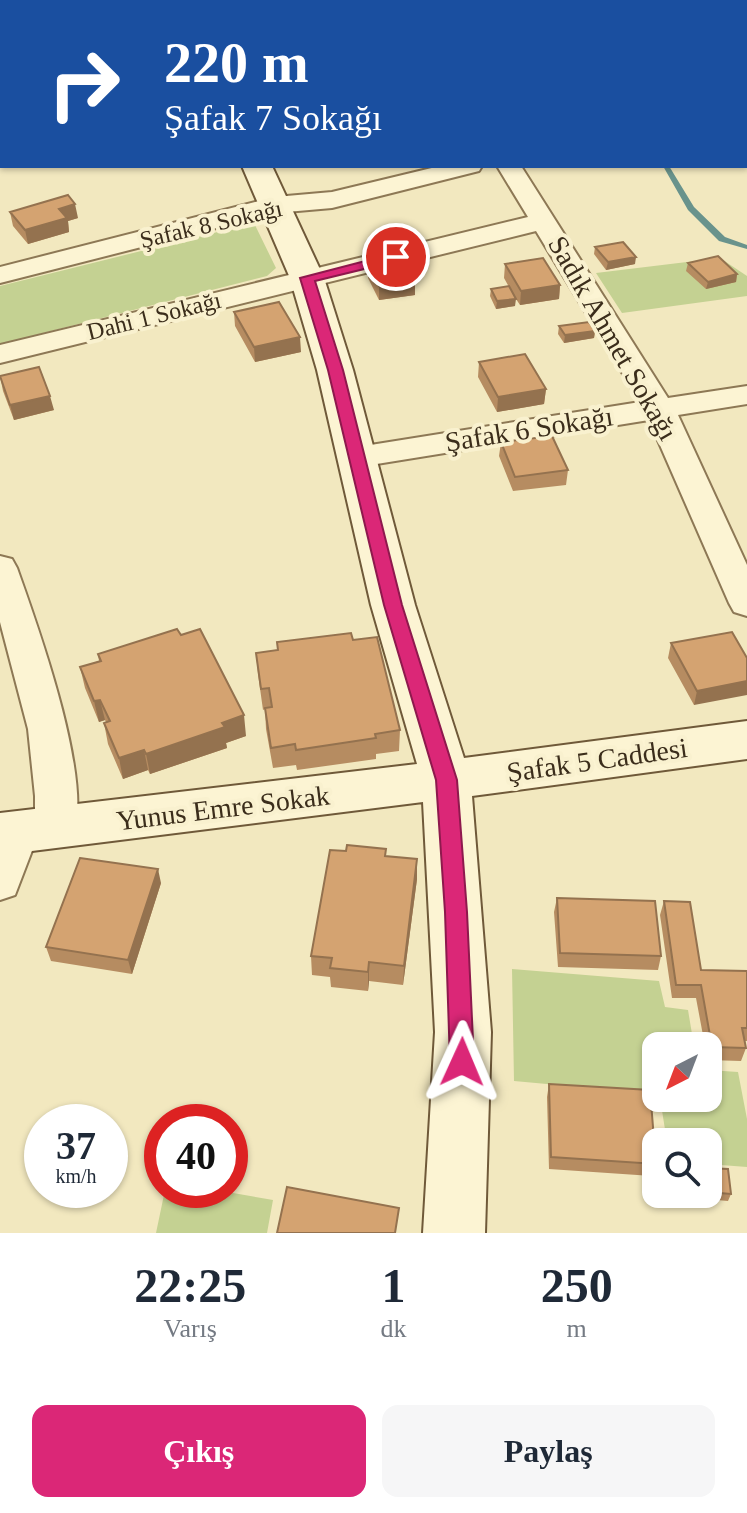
<!DOCTYPE html>
<html lang="tr">
<head>
<meta charset="utf-8">
<style>
	body { margin:0; font-family:"Times New Roman",serif; background:#f6f6f7; color:#1f2937; height:100vh; display:flex; flex-direction:column; font-size:30px; white-space:nowrap }
	* { box-sizing:border-box; margin:0 }
	p { font-size:26px; color:#747a83 }
	.icon { flex:none; width:44px; height:44px; fill:none; stroke:currentColor; stroke-width:2; stroke-linecap:round; stroke-linejoin:round }
	.map { position:relative; height:1233px; overflow:hidden }
	.drawer { display:flex; flex-direction:column; background:#fff; flex:1 }
	.drawer>* { flex:none }
	.hud { position:absolute; left:0px; top:0px; width:748px; height:168px; box-shadow:0 2px 6px #0004; background:#1a4fa0; color:#fff; overflow:hidden }
	.needle { width:52px; rotate:222deg }
	.fabs { position:absolute; left:642px; top:1032px; display:grid; gap:16px }
	.fabs a { display:grid; place-items:center; width:80px; height:80px; border-radius:16px; background:#fff; box-shadow:0 2px 6px #0004; font-size:40px }
	.speed { position:absolute; left:24px; top:1104px; display:flex; gap:16px; font-size:40px; font-weight:700; text-align:center }
	.speed>* { display:grid; place-content:center; width:104px; height:104px; border-radius:50%; background:#fff; box-shadow:0 2px 6px #0004; line-height:1 }
	.speed small { font-size:20px; font-weight:400 }
	.speed .limit { border:12px solid #d22; background:#fff; color:#111 }
	.pin { position:absolute; display:grid; place-items:center; width:68px; height:68px; color:#fff; margin:-34px; border:4px solid #fff; border-radius:50%; box-shadow:0 2px 8px #0007 }
	.me { position:absolute; width:88px; margin:-44px; rotate:1deg; stroke-linejoin:round; filter:drop-shadow(0 0 6px #0008) }
	.turn { display:flex; align-items:center; gap:28px; height:168px; padding:0 32px; font-size:36px }
	.turn .icon { width:104px; height:104px; stroke-width:2.5 }
	.turn b { display:block; font-size:56px; line-height:68px }
	.eta { display:flex; justify-content:space-evenly; align-items:center; height:136px; text-align:center }
	.eta b { font-size:48px; font-weight:800; line-height:56px }
	.button { display:flex; gap:16px; margin-top:auto; padding:16px 32px }
	.button a { flex:1; height:92px; border-radius:16px; background:#db2777; color:#fff; font-size:32px; font-weight:800; line-height:92px; text-align:center }
	.button a+a { background:#f6f6f7; color:#1f2937 }
	.map>svg:first-child { display:block }
	.green { fill:#c4d192 }
	.lines { fill:none; stroke-linecap:round; stroke-linejoin:round }
	.stream { fill:#69938c; fill-rule:evenodd }
	.street-casing { stroke:#8d7855; stroke-width:4 }
	.secondary-casing { stroke:#6f5939; stroke-width:4 }
	.street { fill:#fcf4d3; fill-rule:evenodd }
	.secondary { fill:#fcf4d3; fill-rule:evenodd }
	.wall { fill:#b68c61 }
	.shaded-wall { fill:#94724f }
	.building { fill:#d4a371; stroke:#94724f; stroke-width:2 }
	.route { fill:#db2777; stroke:#8e194d; stroke-width:2 }
	.labels { text-anchor:middle; dominant-baseline:central; stroke-width:8; stroke-linejoin:round; paint-order:stroke }
	.far-street-label { font-size:24px; fill:#3b2d1b; stroke:#f9f1cf }
	.street-label { font-size:28px; fill:#3b2d1b; stroke:#f9f1cf }
</style>
</head>
<body>
<div class="map">
<svg width="747" height="1233" viewBox="0 0 747 1233">
	<rect width="100%" height="100%" fill="#f2e8bf"/>
	<!-- green -->
	<path class="green" d="M254 223 276 268 267 276 0 344V286Z
		M720 258 747 276V296L622 313 596 273Z
		M512 969 659 981 665 1007 688 1010 694 1046H656V1094L514 1081Z
		M708 1070 738 1072 747 1119V1167L708 1164V1142H667L660 1098H708Z
		M165 1190H216L273 1200 267 1233H156Z"/>
	<g class="lines">
		<!-- stream -->
		<path class="stream" d="M460 0H466L468 2H462Z
			M663 166H669L694 207 725 237 747 245V249L719 241 688 210Z"/>
		<!-- street casing -->
		<g class="street-casing">
			<path id="street" d="M330 0H351L352 2H331Z
				M0 145H2V159H0Z
				M440 166H482L479 171 332 208 275 213 0 283V267L275 197 332 192Z
				M497 166H521L668 398 747 386V404L678 415 747 565V616L734 612 729 603 649 420 358 467 347 464 342 457 347 450 358 447 640 402 536 231 0 363V345L528 217Z
				M0 556 12 559 17 568C37 624 97 789 71 841L56 846 41 841 38 835 15 895 0 900V828L3 821 18 816 33 821 35 826V796L28 729 0 622Z"/>
		</g>
		<!-- secondary casing -->
		<g class="secondary-casing">
			<path id="secondary" d="M134 0H160L162 2H136Z
				M176 0H208L174 2Z
				M0 41H2V57H0Z
				M242 166H272L324 278 353 370 415 605 464 758 747 721V759L472 796 491 1032 485 1233H423L435 1032 423 802 0 855V813L417 764 371 605 317 370 290 278Z"/>
		</g>
		<!-- street -->
		<use href="#street" class="street"/>
		<!-- secondary -->
		<use href="#secondary" class="secondary"/>
	</g>
	<!-- wall -->
	<path class="wall" d="M373 0H413V2H376Z
		M10 212 78 218 68 221 69 232 28 244 13 226Z
		M595 247 635 264 606 270 594 254Z
		M688 263 737 274 736 282 706 289 686 271Z
		M368 264 415 281V295L379 300 368 278Z
		M505 264 560 285 559 299 520 305 512 293 515 306 496 309 490 296 491 289 509 287 504 278Z
		M234 312 301 352 255 362 235 326Z
		M559 326 595 331 594 338 564 343 558 334Z
		M479 362 546 389 544 404 497 412 478 377Z
		M0 376 54 410 14 420 3 391Z
		M501 442 568 470 566 485 513 491 499 456Z
		M353 640 400 730 399 751 376 754V759L297 770 296 765 273 768 266 729 265 709 263 710 258 674 256 653 277 650V642Z
		M671 643 747 658 694 705 668 658Z
		M98 654 246 736 226 743 227 748 150 774 148 770 123 779 108 744 104 723 106 722 105 720 99 722 85 688 80 667 99 661Z
		M386 856 417 879 403 985 369 981 368 991 331 987 330 977 312 975 311 956Z
		M161 883 132 974 51 961 46 947Z
		M557 898 661 956 658 970 558 967 554 912Z
		M664 901 701 970 747 971V1041H745L746 1048 741 1061 708 1060V1046H705L696 998H672L660 915Z
		M549 1084 656 1158V1165L652 1176 549 1169 547 1097Z
		M708 1168 731 1194 728 1201 682 1197V1194H708Z"/>
	<!-- shaded-wall -->
	<path class="shaded-wall" d="M38 0H59L53 2H38Z
		M391 0H413V2H391Z
		M435 0H443V2H422Z
		M0 66H2V80H0Z
		M2 102V116L0 117V103Z
		M75 204 78 218 68 221 69 232 28 244 25 230 59 209Z
		M636 257 635 264 606 270 608 262Z
		M737 274 736 282 706 289 708 282Z
		M415 281V295L379 300V286Z
		M560 285 559 299 520 305 521 291Z
		M516 299 515 306 496 309 497 301Z
		M595 331 594 338 564 343 565 335Z
		M300 337 301 352 255 362 254 347Z
		M546 389 544 404 497 412 498 397Z
		M50 396 54 410 14 420 10 405Z
		M747 681V695L694 705 697 691Z
		M100 700 105 720 99 722 94 701Z
		M244 715 246 736 226 743 227 748 150 774 146 754 222 723Z
		M144 750 148 770 123 779 119 758Z
		M417 859V879L403 985 404 966Z
		M158 869 161 883 132 974 128 960Z
		M369 962V981L368 991V972Z"/>
	<!-- building -->
	<path class="building" d="M2 4V16L0 17V5Z
		M0 51 2 53V66H0Z
		M68 195 75 204 59 209 67 218 25 230 10 212Z
		M623 242 636 257 608 262 595 247Z
		M718 256 737 274 708 282 688 263Z
		M543 258 560 285 521 291 505 264Z
		M404 259 415 281 379 286 368 264Z
		M509 286 516 299 497 301 491 289Z
		M279 302 300 337 254 347 234 312Z
		M589 322 595 331 565 335 559 326Z
		M525 354 546 389 498 397 479 362Z
		M39 367 50 396 10 405 0 376Z
		M552 436 568 470 515 477 501 442Z
		M177 629 181 635 200 629 244 715 222 723 225 727 146 754 144 750 119 758 104 723 110 721 100 700 94 701 80 667 101 661 98 654Z
		M732 632 747 658V681L697 691 671 643Z
		M351 633 353 640 377 637 400 730 375 734 376 738 296 750 295 744 271 748 265 708 272 707 269 688 261 689 256 653 278 650 277 642Z
		M347 845 386 849 385 856 417 859 404 966 369 962 368 972 330 968 332 958 311 956 330 850 346 851Z
		M80 858 158 869 128 960 46 947Z
		M557 898 655 901 661 956 560 953Z
		M664 901 690 902 701 970 747 971V1028H742L746 1048 712 1047 701 985H676Z
		M549 1084 650 1090 656 1164 551 1157Z
		M708 1168 728 1169 731 1194 708 1192Z
		M287 1187 399 1208 395 1233H277Z"/>
	<!-- route -->
	<path class="route" d="M396 253 403 257 401 260 315 281 343 370 402 605 457 780 467 912 474 1062 470 1070 462 1074 453 1070 450 1062 445 912 436 780 384 605 328 370 300 278Z"/>
	<g class="labels">
		<!-- far-street labels -->
		<g class="far-street-label">
			<text transform="translate(211 224) rotate(-13)">Şafak 8 Sokağı</text>
			<text transform="translate(154 316) rotate(-14)">Dahi 1 Sokağı</text>
		</g>
		<!-- street labels -->
		<g class="street-label">
			<text transform="translate(613 338) rotate(60)">Sadık Ahmet Sokağı</text>
			<text transform="translate(529 429) rotate(-9)">Şafak 6 Sokağı</text>
			<text transform="translate(597 760) rotate(-8)">Şafak 5 Caddesi</text>
			<text transform="translate(223 808) rotate(-7)">Yunus Emre Sokak</text>
		</g>
	</g>
</svg>
<div class="fabs">
<a><svg class="needle" viewBox="-14 -14 28 28"><path d="M0-13l5 13h-10z" fill="#e53935"/><path d="M0 13l5-13h-10z" fill="#747a83"/></svg></a>
<a><svg class="icon" aria-label="search" viewBox="0 0 24 24"><circle cx="10" cy="10" r="6"/><path d="M15 15l6 6"/></svg></a>
</div>
<div class="speed"><div>37<small>km/h</small></div><div class="limit">40</div></div>
<div class="pin" style="left:396px;top:257px;background:#d93025"><svg class="icon" aria-label="arrive" viewBox="0 0 24 24"><path d="M6 21V4h12l-3 4 3 4H6"/></svg></div>
<svg class="me" style="left:462px;top:1062px" viewBox="-20 -20 40 40"><path d="M0-17L14 15 0 8-14 15z" fill="#db2777" stroke="#fff" stroke-width="4"/></svg>
<div class="hud">
<div class="turn"><svg class="icon" aria-label="right" viewBox="0 0 24 24"><path d="M7 20v-9h11M14 6l5 5-5 5"/></svg><div><b>220 m</b>Şafak 7 Sokağı</div></div>
</div>
</div>
<section class="drawer">
<div class="eta">
<div><b>22:25</b><p>Varış</p></div>
<div><b>1</b><p>dk</p></div>
<div><b>250</b><p>m</p></div>
</div>
<div class="button"><a>Çıkış</a><a>Paylaş</a></div>
</section>
</body>
</html>
